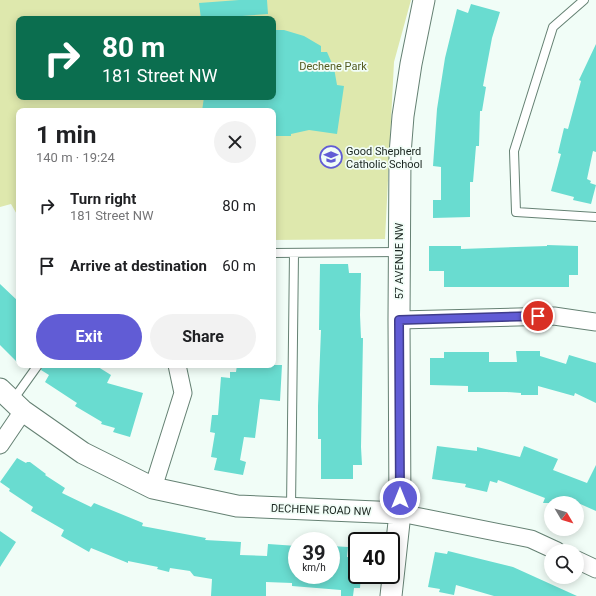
<!DOCTYPE html>
<html lang="en">
<head>
<meta charset="utf-8">
<style>
	body { margin:0; font-family:Roboto,sans-serif; background:#f2f2f2; color:#202124; height:100vh; display:flex; flex-direction:column; font-size:15px; white-space:nowrap }
	* { box-sizing:border-box; margin:0 }
	p { font-size:13px; color:#757577 }
	.icon { flex:none; width:22px; height:22px; fill:none; stroke:currentColor; stroke-width:2; stroke-linecap:round; stroke-linejoin:round }
	.map { position:relative; flex:1; overflow:hidden }
	.details { position:absolute; left:16px; top:108px; width:260px; height:260px; display:flex; flex-direction:column; background:#fff; border-radius:8px; box-shadow:0 2px 10px #0003 }
	.details>* { flex:none }
	.top-card { position:absolute; left:16px; top:16px; width:260px; height:84px; border-radius:8px; box-shadow:0 2px 10px #0003; background:#0b6e4f; color:#fff; overflow:hidden }
	.needle { width:26px; rotate:128deg }
	.fabs { position:absolute; left:544px; top:496px; display:grid; gap:8px }
	.fabs a { display:grid; place-items:center; width:40px; height:40px; border-radius:50%; background:#fff; box-shadow:0 2px 10px #0003; font-size:20px }
	.speed { position:absolute; left:288px; top:532px; display:flex; gap:8px; font-size:20px; font-weight:700; text-align:center }
	.speed>* { display:grid; place-content:center; width:52px; height:52px; border-radius:50%; background:#fff; box-shadow:0 2px 10px #0003; line-height:1 }
	.speed small { font-size:10px; font-weight:400 }
	.speed .limit { border:2px solid #111; border-radius:6px; background:#fff; color:#111 }
	.pin { position:absolute; display:grid; place-items:center; width:34px; height:34px; color:#fff; margin:-17px; border:2px solid #fff; border-radius:50%; box-shadow:0 1px 4px #0007 }
	.me { position:absolute; width:44px; margin:-22px; rotate:0deg; stroke-linejoin:round; filter:drop-shadow(0 0 3px #0008) }
	.turn { display:flex; align-items:center; gap:14px; height:84px; padding:0 20px; font-size:18px }
	.turn .icon { width:52px; height:52px; stroke-width:2.5 }
	.turn b { display:block; font-size:28px; line-height:34px }
	.round { display:grid; place-items:center; flex:none; width:42px; height:42px; border-radius:21px; background:#f2f2f2 }
	.summary { display:flex; align-items:center; justify-content:space-between; height:68px; padding:0 20px }
	h1 { font-size:24px; font-weight:700; line-height:30px }
	.button { display:flex; gap:8px; margin-top:auto; padding:8px 20px }
	.button a { flex:1; height:46px; border-radius:24px; background:#615cd5; color:#fff; font-size:16px; font-weight:700; line-height:46px; text-align:center }
	.button a+a { background:#f2f2f2; color:#202124 }
	ul { padding:0; list-style:none }
	li { display:flex; align-items:center; gap:12px; height:60px; padding:0 20px }
	li div { flex:1 }
	li b { display:block; font-size:15px }
	li em { font-style:normal }
	.map>svg:first-child { display:block }
	.green { fill:#dee8ad; fill-rule:evenodd }
	.building { fill:#69dcd0 }
	.lines { fill:none; stroke-linecap:round; stroke-linejoin:round }
	.service-casing { stroke:#658173; stroke-width:10 }
	.minor-casing { stroke:#658173; stroke-width:19 }
	.tertiary-casing { stroke:#658173; stroke-width:23 }
	.service { stroke:#fff; stroke-width:8 }
	.minor { stroke:#fff; stroke-width:17 }
	.tertiary { stroke:#fff; stroke-width:21 }
	.route-casing { stroke:#3f3c8a; stroke-width:10 }
	.route { stroke:#615cd5; stroke-width:7 }
	.labels { text-anchor:middle; dominant-baseline:central; stroke-width:3.5; stroke-linejoin:round; paint-order:stroke }
	.park-label { font-size:11px; fill:#555c21; stroke:#f1fdf7 }
	.poi-label { font-size:11px; fill:#1a251f; stroke:#f1fdf7; text-anchor:start }
	.street-label { font-size:11px; fill:#1a251f; stroke:#f1fdf7 }
</style>
</head>
<body>
<div class="map">
<svg width="596" height="596" viewBox="0 0 596 596">
	<rect width="100%" height="100%" fill="#f1fdf7"/>
	<!-- green -->
	<path class="green" d="M0 0H411L394 62 385 239 273 240V111H19V218L11 204 0 207ZM19 19H273V97H19Z"/>
	<!-- building -->
	<path class="building" d="M239 0H267L268 14 201 19 199 3Z
		M471 4 500 12 492 38 483 86 486 87 482 111H480L479 146H476L473 182H470V217L433 218V200H441V167L433 166 437 109 445 58 457 9 468 13Z
		M273 30H284L304 36 321 46V52H327L334 68 337 85 344 86 337 134 309 130 291 134V136H273V111H202L204 97H273Z
		M596 44V152L593 151 587 179 591 181 590 183 596 185 591 204 573 200 574 197 551 191 561 154 558 153 564 128 568 129 581 81 579 80Z
		M547 245 578 246V275H569V287H444V271H429V246H461V249L547 246Z
		M320 264H348L349 273H361L360 315 361 338H363L361 447 362 465H353V479H321V439H318V406L321 330H319Z
		M0 284 19 302V364L0 345Z
		M516 351H540V356L566 364 569 355 596 363V403L575 393 574 396 538 386V395H521V393L507 392H468V386L430 385V358H444V352H489V362H517Z
		M43 365H95L111 375 107 383 143 393 130 437 113 432 115 428 101 424 102 422 75 406 77 403 45 382 49 375 41 370Z
		M237 365H282L280 401 260 399 255 438 244 437 240 460 246 462 243 475 214 470 217 458 211 457 215 433 210 432 212 415H218L221 377 230 378V372H236Z
		M437 446 477 451V447L520 457 524 446 558 459 553 470 587 483 596 465V511L578 503H543L545 498 498 480 497 483 490 481 487 492 465 487 466 484 432 479Z
		M17 458 26 463 27 462H30L46 474 45 475 65 488 62 493 91 507 94 503 143 523 142 526 206 538 205 540 241 542 240 555 267 556 268 544 297 546V575H331V546L348 547 347 557H357V575H361L360 588H354L353 596H341V590L292 586V583L266 582V596H211L212 579 194 576 190 571 170 568 169 572 157 569 158 567 128 561V563L91 548 89 552 61 536 64 530 31 511 33 507 9 491 10 489 0 482Z
		M0 531 16 542 0 567Z
		M448 551 513 567 577 596H494L456 585 454 595 439 592 440 589 428 587 435 552 447 554Z"/>
	<g class="lines">
		<!-- service casing -->
		<g class="service-casing">
			<path id="service" d="M584 0 553 27 514 151 516 212 596 217
				M273 253 399 252
				M13 400 38 365
				M291 508 294 253"/>
		</g>
		<!-- minor casing -->
		<g class="minor-casing">
			<path id="minor" d="M399 320 554 316 596 322
				M0 445 23 411
				M153 488 183 393 177 365
				M400 513 531 539 557 551
				M577 560 596 569"/>
		</g>
		<!-- tertiary casing -->
		<g class="tertiary-casing">
			<path id="tertiary" d="M0 389 23 411 83 453 153 488 237 506 400 513
				M391 596 400 513 399 320 400 154 403 116 411 64 424 0"/>
		</g>
		<!-- service -->
		<use href="#service" class="service"/>
		<!-- minor -->
		<use href="#minor" class="minor"/>
		<!-- tertiary -->
		<use href="#tertiary" class="tertiary"/>
	</g>
	<g class="lines">
		<!-- route casing -->
		<g class="route-casing">
			<path id="route" d="M400 498 399 320 538 316"/>
		</g>
		<!-- route -->
		<use href="#route" class="route"/>
	</g>
	<!-- icons -->
	<defs>
		<g id="school-ring" transform="scale(1.15)"><circle r="9.5" fill="#f1fdf7" stroke="#615cd5" stroke-width="1.5"/><path d="M0-5L7-2L0 1L-7-2ZM-4 1L0 2.5L4 1V4Q0 6-4 4Z" fill="#615cd5"/></g>
	</defs>
	<g fill-rule="evenodd">
		<use href="#school-ring" x="331" y="157"/>
	</g>
	<g class="labels">
		<!-- park labels -->
		<g class="park-label">
			<text x="333" y="66">Dechene Park</text>
		</g>
		<!-- poi labels -->
		<g class="poi-label">
			<text x="346" y="151">Good Shepherd<tspan x="346" dy="13">Catholic School</tspan></text>
		</g>
		<!-- street labels -->
		<g class="street-label">
			<text transform="translate(399 261) rotate(-90)">57 AVENUE NW</text>
			<text transform="translate(321 510) rotate(2)">DECHENE ROAD NW</text>
		</g>
	</g>
</svg>
<div class="fabs">
<a><svg class="needle" viewBox="-14 -14 28 28"><path d="M0-13l5 13h-10z" fill="#e53935"/><path d="M0 13l5-13h-10z" fill="#757577"/></svg></a>
<a><svg class="icon" aria-label="search" viewBox="0 0 24 24"><circle cx="10" cy="10" r="6"/><path d="M15 15l6 6"/></svg></a>
</div>
<div class="speed"><div>39<small>km/h</small></div><div class="limit">40</div></div>
<div class="pin" style="left:538px;top:316px;background:#d93025"><svg class="icon" aria-label="arrive" viewBox="0 0 24 24"><path d="M6 21V4h12l-3 4 3 4H6"/></svg></div>
<svg class="me" style="left:400px;top:498px" viewBox="-20 -20 40 40"><circle r="17" fill="#615cd5" stroke="#fff" stroke-width="3"/><path d="M0-11L8 9 0 5-8 9z" fill="#fff"/></svg>
<div class="top-card">
<div class="turn"><svg class="icon" aria-label="right" viewBox="0 0 24 24"><path d="M7 20v-9h11M14 6l5 5-5 5"/></svg><div><b>80 m</b>181 Street NW</div></div>
</div>
<section class="details">
<div class="summary"><div><h1>1 min</h1><p>140 m · 19:24</p></div><a class="round"><svg class="icon" aria-label="close" viewBox="0 0 24 24"><path d="M6 6l12 12M18 6L6 18"/></svg></a></div>
<ul>
<li><svg class="icon" aria-label="right" viewBox="0 0 24 24"><path d="M7 20v-9h11M14 6l5 5-5 5"/></svg><div><b>Turn right</b><p>181 Street NW</p></div><em>80 m</em></li>
<li><svg class="icon" aria-label="arrive" viewBox="0 0 24 24"><path d="M6 21V4h12l-3 4 3 4H6"/></svg><div><b>Arrive at destination</b></div><em>60 m</em></li>
</ul>
<div class="button"><a>Exit</a><a>Share</a></div>
</section>
</div>
</body>
</html>
